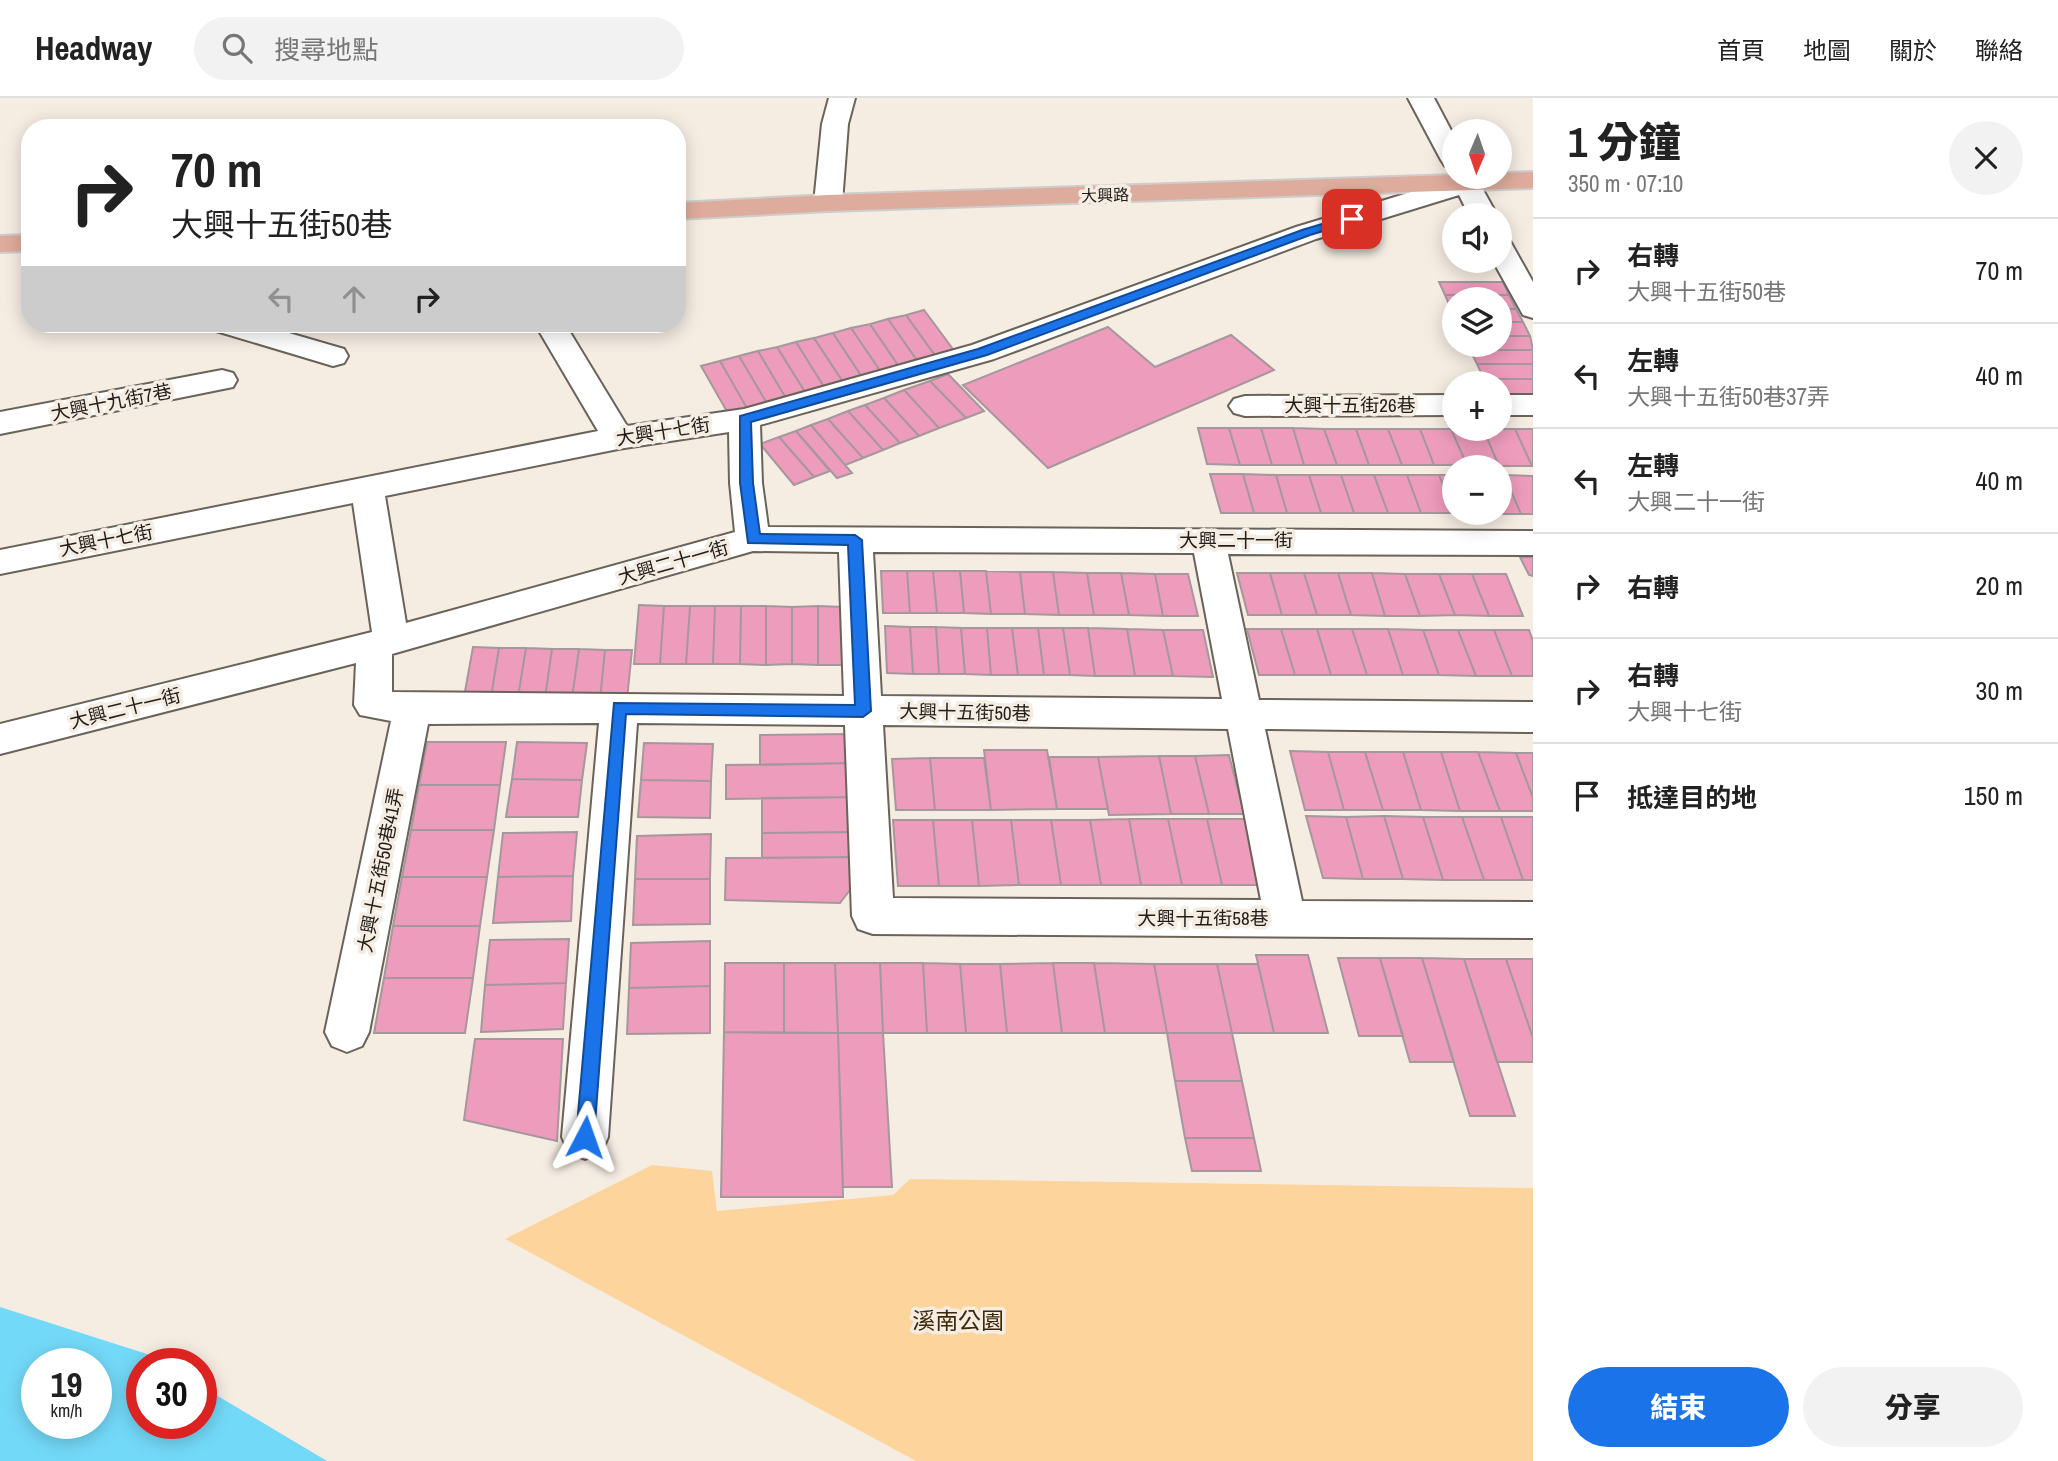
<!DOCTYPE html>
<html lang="zh-TW">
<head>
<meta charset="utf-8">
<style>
	body { margin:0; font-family:"Archivo Narrow","Noto Sans TC",sans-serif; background:#f2f2f2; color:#222; height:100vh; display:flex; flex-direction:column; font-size:26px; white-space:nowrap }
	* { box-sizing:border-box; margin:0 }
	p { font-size:23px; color:#767676 }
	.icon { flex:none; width:38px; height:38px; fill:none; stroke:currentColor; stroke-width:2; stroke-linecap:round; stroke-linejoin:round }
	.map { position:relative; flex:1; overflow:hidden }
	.drawer { display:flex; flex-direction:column; background:#fff; width:525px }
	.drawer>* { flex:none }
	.top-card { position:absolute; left:21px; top:21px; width:665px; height:214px; border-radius:28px; box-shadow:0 4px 18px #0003; background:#fff; color:#222; overflow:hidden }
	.needle { width:46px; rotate:182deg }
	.controls { position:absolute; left:1442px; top:21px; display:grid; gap:14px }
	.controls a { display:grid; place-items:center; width:70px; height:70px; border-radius:50%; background:#fff; box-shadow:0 4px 18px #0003; font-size:35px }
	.speed { position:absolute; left:21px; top:1250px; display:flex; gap:14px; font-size:35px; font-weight:700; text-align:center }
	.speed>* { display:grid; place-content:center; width:91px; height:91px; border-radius:50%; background:#fff; box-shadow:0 4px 18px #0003; line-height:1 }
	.speed small { font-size:18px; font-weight:400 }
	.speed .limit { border:10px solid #d22; background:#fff; color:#111 }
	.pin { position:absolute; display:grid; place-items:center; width:60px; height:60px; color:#fff; margin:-30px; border-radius:14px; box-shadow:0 4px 10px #0006 }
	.me { position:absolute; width:77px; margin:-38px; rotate:4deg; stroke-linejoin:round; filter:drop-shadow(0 0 5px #0008) }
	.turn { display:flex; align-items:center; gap:24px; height:147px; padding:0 35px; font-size:32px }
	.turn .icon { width:91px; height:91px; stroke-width:2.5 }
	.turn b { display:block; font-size:49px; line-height:60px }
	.lanes { display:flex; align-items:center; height:66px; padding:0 35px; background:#0003; justify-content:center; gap:35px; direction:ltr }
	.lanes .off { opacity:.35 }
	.round { display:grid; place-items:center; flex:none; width:74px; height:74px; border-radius:37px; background:#f2f2f2 }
	.headline { display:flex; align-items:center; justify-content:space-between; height:119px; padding:0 35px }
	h1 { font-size:42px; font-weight:800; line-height:52px }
	.action { display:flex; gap:14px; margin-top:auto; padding:14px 35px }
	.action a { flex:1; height:80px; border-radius:42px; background:#1a73e8; color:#fff; font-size:28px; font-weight:800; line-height:80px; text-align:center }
	.action a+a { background:#f2f2f2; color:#222 }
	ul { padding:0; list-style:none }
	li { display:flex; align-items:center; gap:21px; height:105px; padding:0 35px; border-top:2px solid #e0e0e0 }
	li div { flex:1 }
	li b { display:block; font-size:26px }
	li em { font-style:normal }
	header { display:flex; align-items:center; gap:42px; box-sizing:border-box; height:98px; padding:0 35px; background:#fff; border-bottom:2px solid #e0e0e0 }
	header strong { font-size:33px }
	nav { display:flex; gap:38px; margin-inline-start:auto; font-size:24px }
	.search { width:490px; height:63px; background:#f2f2f2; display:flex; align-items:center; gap:18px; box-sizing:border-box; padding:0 24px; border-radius:38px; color:#767676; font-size:26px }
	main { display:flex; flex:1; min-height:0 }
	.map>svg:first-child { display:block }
	.green { fill:#fdd49c }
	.water { fill:#73d9f8; fill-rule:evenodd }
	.building { fill:#ee9cbc; stroke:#a5979c; stroke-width:2 }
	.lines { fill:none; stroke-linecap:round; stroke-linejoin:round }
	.minor-casing { stroke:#6a635a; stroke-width:4 }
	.major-casing { stroke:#cecdcd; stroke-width:4 }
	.minor { fill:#fff; fill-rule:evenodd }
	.major { fill:#deac9c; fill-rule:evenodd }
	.route { fill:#1a73e8; stroke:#114b97; stroke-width:2 }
	.labels { text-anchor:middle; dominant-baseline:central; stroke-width:7; stroke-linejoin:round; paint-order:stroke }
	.far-street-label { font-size:16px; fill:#201d1a; stroke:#f5ece2 }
	.street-label { font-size:19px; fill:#201d1a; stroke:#f5ece2 }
	.near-park-label { font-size:23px; fill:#3d2909; stroke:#f5ece2 }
</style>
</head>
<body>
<header>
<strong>Headway</strong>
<div class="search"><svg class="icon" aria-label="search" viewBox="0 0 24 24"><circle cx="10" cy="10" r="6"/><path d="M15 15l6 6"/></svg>搜尋地點</div>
<nav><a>首頁</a><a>地圖</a><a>關於</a><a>聯絡</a></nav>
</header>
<main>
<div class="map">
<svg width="1533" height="1363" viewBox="0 0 1533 1363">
	<rect width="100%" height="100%" fill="#f5ece2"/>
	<!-- green -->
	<path class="green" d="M652 1067 712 1073 717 1113 893 1097 910 1081 1533 1090V1363H916L505 1141Z"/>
	<!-- water -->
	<path class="water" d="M0 1209 150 1257 164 1265H142V1325H201V1288L327 1363H0ZM96 1265V1325H37V1265Z"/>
	<!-- building -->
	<path class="building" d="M1439 184H1503L1509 197H1445Z
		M1445 197H1509L1516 211H1500V201H1454V211H1451Z
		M1500 211H1516L1523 224H1500Z
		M924 212 958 258 939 263 906 217Z
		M906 217 939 263 921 268 888 221Z
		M888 221 921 268 902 273 870 226Z
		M1500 224H1523L1530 238H1500Z
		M870 226 902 273 883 277 851 230Z
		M1108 229 1155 269 1231 237 1274 272 1048 370 963 287Z
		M851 230 883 277 864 282 833 235Z
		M833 235 864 282 845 287 814 240Z
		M1500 238H1530L1533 252H1470L1468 247H1500Z
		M814 240 845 287 826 292 796 244Z
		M796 244 826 292 807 297 777 249Z
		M777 249 807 297 787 302 758 253Z
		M1470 252H1533V266H1477Z
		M758 253 787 302 768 307 739 258Z
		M739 258 768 307 748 312 720 263Z
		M720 263 748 312 729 317 701 268Z
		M1477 266H1533V281H1484Z
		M948 276 984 313 966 320 930 283Z
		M1484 281H1533V296H1500V285H1485Z
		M930 283 966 320 939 330 904 292Z
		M904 292 939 330 919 338 884 300Z
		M884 300 919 338 900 345 865 307Z
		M865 307 900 345 883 352 848 313Z
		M848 313 883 352 863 360 828 321Z
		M828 321 863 360 845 367 811 327Z
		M811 327 845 367 852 375 837 380 796 333Z
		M1198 330H1229L1240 367 1207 366Z
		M1229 330H1261L1272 367H1240Z
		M1261 330H1293L1304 367H1272Z
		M1293 330 1324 331 1337 367H1304Z
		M1324 331H1356L1369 367H1337Z
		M1356 331H1388L1402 367H1369Z
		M1388 331H1420L1434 367H1402Z
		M1420 331H1451L1467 367H1434Z
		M1451 331H1483L1499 368 1467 367Z
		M1483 331H1515L1532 368H1499Z
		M1515 331H1533V368H1532Z
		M796 333 830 373 814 379 779 339Z
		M779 339 814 379 794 387 760 346Z
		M1210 376H1243L1254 415H1221Z
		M1243 376 1276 377 1287 415H1254Z
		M1276 377H1309L1321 415H1287Z
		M1309 377H1341L1354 415H1321Z
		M1341 377H1374L1388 415H1354Z
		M1374 377H1407L1421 415H1388Z
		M1407 377H1439L1455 415H1421Z
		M1439 377H1454V414Z
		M1500 377H1504L1521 416H1488L1500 415Z
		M1504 377 1533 378V416H1521Z
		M1520 459H1533V478L1529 477Z
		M881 473H907L910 515H883Z
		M907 473H933L937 515H910Z
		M933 473H960L964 515H937Z
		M960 473H986L991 516 964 515Z
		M986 473 1020 474 1025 516H991Z
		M1020 474H1053L1059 517 1025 516Z
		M1053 474 1087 475 1094 517H1059Z
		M1087 475H1121L1129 517H1094Z
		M1121 475 1155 476 1163 518 1129 517Z
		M1237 475H1270L1282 517H1248Z
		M1270 475H1304L1317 517H1282Z
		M1304 475H1338L1351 517H1317Z
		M1338 475H1372L1385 518 1351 517Z
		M1372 475 1405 476 1420 518H1385Z
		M1155 476H1188L1198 518H1163Z
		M1405 476H1439L1455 517 1420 518Z
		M1439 476H1472L1489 518 1455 517Z
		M1472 476H1506L1523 518H1489Z
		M639 507 664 508 660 566H634Z
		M664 508H690L686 566H660Z
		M690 508H715L713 566H686Z
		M715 508H741L740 566H713Z
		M741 508H766V567L740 566Z
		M766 508 792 509V566L766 567Z
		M818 508 843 509 845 567H818Z
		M818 508V567L792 566V509Z
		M885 528 910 529 913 576 887 575Z
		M910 529H936L939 576H913Z
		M936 529 961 530 965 576H939Z
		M961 530H987L991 577 965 576Z
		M987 530H1012L1018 577H991Z
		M1012 530H1038L1044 577H1018Z
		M1038 530H1063L1070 577H1044Z
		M1063 530H1088L1095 578 1070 577Z
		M1088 530 1127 531 1135 578H1095Z
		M1127 531 1163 532 1173 578H1135Z
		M1247 531H1281L1295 577H1259Z
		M1281 531H1317L1331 577H1295Z
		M1317 531H1352L1367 577H1331Z
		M1352 531H1388L1403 577H1367Z
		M1388 531 1423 532 1439 577H1403Z
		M1163 532H1203L1213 579 1173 578Z
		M1423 532H1458L1476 578 1439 577Z
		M1458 532H1494L1512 578H1476Z
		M1494 532H1529L1533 543V578H1512Z
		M473 549 499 550 491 599H464Z
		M499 550H526L518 599H491Z
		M526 550 552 551 545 600 518 599Z
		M552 551H579L572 600H545Z
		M579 551 605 552 600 601 572 600Z
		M605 552H632L627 601H600Z
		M850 636 852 665 760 667V637Z
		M427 644H506L500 687H419Z
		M517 644 587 645 582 682 512 681Z
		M644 645 713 646 711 683 641 682Z
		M984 652H1047L1057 711 991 712Z
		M1290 653 1328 654 1344 712H1305Z
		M1328 654H1365L1383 712H1344Z
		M1365 654H1403L1421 712H1383Z
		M1403 654H1441L1460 713 1421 712Z
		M1441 654H1478L1500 713H1460Z
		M1478 654 1516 655 1533 700V713H1500Z
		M1516 655H1533V700Z
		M1229 657 1244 716H1209L1195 658Z
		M1159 658 1171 716 1109 717 1098 659Z
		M1159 658H1195L1209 716H1171Z
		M1049 659H1098L1108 711H1057Z
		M930 660 935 712H896L892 661Z
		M930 660H984L991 712H935Z
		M852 665 854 699 726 701V667Z
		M512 681 582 682 578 719H506Z
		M641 682 711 683 710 720 638 719Z
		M419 687H500L494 732H411Z
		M854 699 857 734 762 735V700Z
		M1306 718 1346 719 1363 781 1323 780Z
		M1384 718 1403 781H1363L1346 719Z
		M1384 718 1423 719 1443 782 1403 781Z
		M1423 719H1462L1484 782H1443Z
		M1462 719H1501L1523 782H1484Z
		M1501 719H1533V782H1523Z
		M1129 721H1168L1182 787H1141Z
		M1129 721 1141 787H1101L1090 722Z
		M1168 721H1207L1222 787H1182Z
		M1207 721H1246L1263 787H1222Z
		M893 722H933L939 788H898Z
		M933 722H972L979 788H939Z
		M972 722H1011L1019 787 979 788Z
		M1011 722H1051L1061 787H1019Z
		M1051 722H1090L1101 787H1061Z
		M411 732H494L487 779H402Z
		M577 734 573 778 498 779 503 735Z
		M857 734 858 759 762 760V735Z
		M711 736 710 781H635L637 738Z
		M858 759 856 784 840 805 725 802 726 760Z
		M573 778 571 823 493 825 498 779Z
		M402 779H487L480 828H393Z
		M635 781H710V826L633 827Z
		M393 828H480L473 880H384Z
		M569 841 566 885 485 887 490 842Z
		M710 843V888L629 890 631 845Z
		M1256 857H1308L1328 935H1274Z
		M1338 860H1380L1403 938H1359Z
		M1380 860H1422L1454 964H1410Z
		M1422 860 1464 861 1515 1018H1470Z
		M1464 861H1506L1533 940V964H1497Z
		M1506 861H1533V940Z
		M725 865H784V935L724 934Z
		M784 865H835L838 935H784Z
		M835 865H880L883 935H838Z
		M880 865H923L927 935H883Z
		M923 865 960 866 966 935H927Z
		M1053 865 1062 935H1007L1000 866Z
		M1053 865H1094L1105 935H1062Z
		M1094 865 1154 866 1167 935H1105Z
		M960 866H1000L1007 935H966Z
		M1154 866H1217L1232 935H1167Z
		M1217 866H1258L1274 935H1232Z
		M384 880H473L465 935H374Z
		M566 885 563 931 481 934 485 887Z
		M710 888V935L627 936 629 890Z
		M724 934 838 935 843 1099H721Z
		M838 935H883L892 1089H843Z
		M1167 935H1232L1242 983H1175Z
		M475 941H563L557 1043 464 1022Z
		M1175 983H1242L1254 1040H1185Z
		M1185 1040H1254L1261 1073H1192Z"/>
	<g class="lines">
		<!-- minor casing -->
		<g class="minor-casing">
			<path id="minor" d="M829 0H855L848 26 842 105 838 111 828 113 818 111 814 105 822 26Z
				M1408 0H1434L1454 38V70L1445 68 1441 62Z
				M1454 73V79H1476L1497 117H1469L1459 97 1316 141 994 261 760 327 762 385 768 429 1533 433V457L1228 456 1259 602 1533 604V634L1265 631 1302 803 1533 804V840L873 836 858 831 852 818 845 627 637 625 608 1039 601 1055 585 1061 569 1055 562 1039 599 625 428 626 369 934 362 948 347 954 332 948 325 934 391 623 360 617 354 607 356 565 0 656V626L372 534 353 405 0 476V452L598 333 535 226H565L627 328 744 311 972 247 1296 129 1451 82 1450 79ZM729 334 730 385 735 434 406 525 385 398 618 351ZM753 453 839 454 844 598 392 594V556ZM873 454 1194 455 1222 601 881 598ZM883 627 1228 631 1261 802 893 800Z
				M1500 141 1510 143 1533 184V220L1523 217 1493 163H1500Z
				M211 226H258L344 251 348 258 344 265 333 268 216 233Z
				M222 272 233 275 237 282 233 289 0 336V314Z
				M1454 297V317L1245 318 1234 315 1229 308 1234 301 1245 298Z
				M1500 297H1533V317H1500Z"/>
		</g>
		<!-- major casing -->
		<g class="major-casing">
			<path id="major" d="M1533 74V90L828 113 677 121V105L828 97 1454 77V79H1500V75Z
				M30 137V153L0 154V138Z"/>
		</g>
		<!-- minor -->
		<use href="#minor" class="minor"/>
		<!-- major -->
		<use href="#major" class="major"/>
	</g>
	<!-- route -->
	<path class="route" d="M1352 117 1358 121 1356 123 1310 137 987 257 751 324 753 385 760 436 855 437 862 442 871 613 863 619 626 616 594 1039 592 1045 585 1048 578 1045 576 1039 614 605 855 607 848 447 748 445 740 385V318L978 251 1302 132Z"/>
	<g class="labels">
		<!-- far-street labels -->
		<g class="far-street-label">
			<text transform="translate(1105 97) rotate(-2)">大興路</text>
		</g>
		<!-- street labels -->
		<g class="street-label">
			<text transform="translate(111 304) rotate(-11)">大興十九街7巷</text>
			<text x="1350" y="307">大興十五街26巷</text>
			<text transform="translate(663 333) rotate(-9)">大興十七街</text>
			<text transform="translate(106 442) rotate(-11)">大興十七街</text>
			<text x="1236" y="442">大興二十一街</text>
			<text transform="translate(673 464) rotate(-16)">大興二十一街</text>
			<text transform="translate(125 610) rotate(-14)">大興二十一街</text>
			<text transform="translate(965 614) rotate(1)">大興十五街50巷</text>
			<text transform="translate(380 772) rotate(-79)">大興十五街50巷41弄</text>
			<text x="1203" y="820">大興十五街58巷</text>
		</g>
		<!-- near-park labels -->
		<g class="near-park-label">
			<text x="958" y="1222">溪南公園</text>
		</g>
	</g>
</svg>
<div class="controls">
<a><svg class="needle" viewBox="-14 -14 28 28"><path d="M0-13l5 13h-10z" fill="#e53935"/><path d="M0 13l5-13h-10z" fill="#767676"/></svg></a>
<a><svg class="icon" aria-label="sound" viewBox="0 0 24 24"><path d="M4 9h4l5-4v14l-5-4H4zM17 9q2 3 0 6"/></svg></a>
<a><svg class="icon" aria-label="layers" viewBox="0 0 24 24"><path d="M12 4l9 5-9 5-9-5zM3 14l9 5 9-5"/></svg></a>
<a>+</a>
<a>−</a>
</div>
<div class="speed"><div>19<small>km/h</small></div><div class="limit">30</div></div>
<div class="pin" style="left:1352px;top:121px;background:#d93025"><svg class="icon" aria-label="arrive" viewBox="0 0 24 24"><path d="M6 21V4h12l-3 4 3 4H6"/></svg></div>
<svg class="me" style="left:585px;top:1039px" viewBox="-20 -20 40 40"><path d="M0-17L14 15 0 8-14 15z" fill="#1a73e8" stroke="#fff" stroke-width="4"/></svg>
<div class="top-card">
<div class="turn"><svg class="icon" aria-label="right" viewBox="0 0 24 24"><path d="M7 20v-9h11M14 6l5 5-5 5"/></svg><div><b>70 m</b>大興十五街50巷</div></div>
<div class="lanes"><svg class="icon off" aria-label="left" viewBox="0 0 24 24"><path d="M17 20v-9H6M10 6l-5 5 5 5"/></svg><svg class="icon off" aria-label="ahead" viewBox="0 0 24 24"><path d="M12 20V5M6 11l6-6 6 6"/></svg><svg class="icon" aria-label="right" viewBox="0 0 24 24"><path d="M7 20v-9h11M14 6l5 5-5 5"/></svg></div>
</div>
</div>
<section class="drawer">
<div class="headline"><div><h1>1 分鐘</h1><p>350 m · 07:10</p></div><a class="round"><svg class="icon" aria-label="close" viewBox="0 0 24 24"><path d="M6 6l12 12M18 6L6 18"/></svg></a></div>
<ul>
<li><svg class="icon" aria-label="right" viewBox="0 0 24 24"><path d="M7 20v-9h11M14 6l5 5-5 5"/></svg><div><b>右轉</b><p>大興十五街50巷</p></div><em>70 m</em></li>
<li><svg class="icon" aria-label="left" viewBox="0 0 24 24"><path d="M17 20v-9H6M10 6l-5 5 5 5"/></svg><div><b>左轉</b><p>大興十五街50巷37弄</p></div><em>40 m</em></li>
<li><svg class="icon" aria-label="left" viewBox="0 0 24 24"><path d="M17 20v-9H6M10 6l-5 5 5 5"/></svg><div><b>左轉</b><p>大興二十一街</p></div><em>40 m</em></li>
<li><svg class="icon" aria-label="right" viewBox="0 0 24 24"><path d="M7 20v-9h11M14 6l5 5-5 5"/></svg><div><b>右轉</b></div><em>20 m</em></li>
<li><svg class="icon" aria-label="right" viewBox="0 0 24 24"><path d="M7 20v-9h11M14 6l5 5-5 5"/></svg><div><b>右轉</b><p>大興十七街</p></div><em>30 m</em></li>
<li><svg class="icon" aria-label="arrive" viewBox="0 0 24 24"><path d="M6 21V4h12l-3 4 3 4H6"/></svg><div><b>抵達目的地</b></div><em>150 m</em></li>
</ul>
<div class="action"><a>結束</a><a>分享</a></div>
</section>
</main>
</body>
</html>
